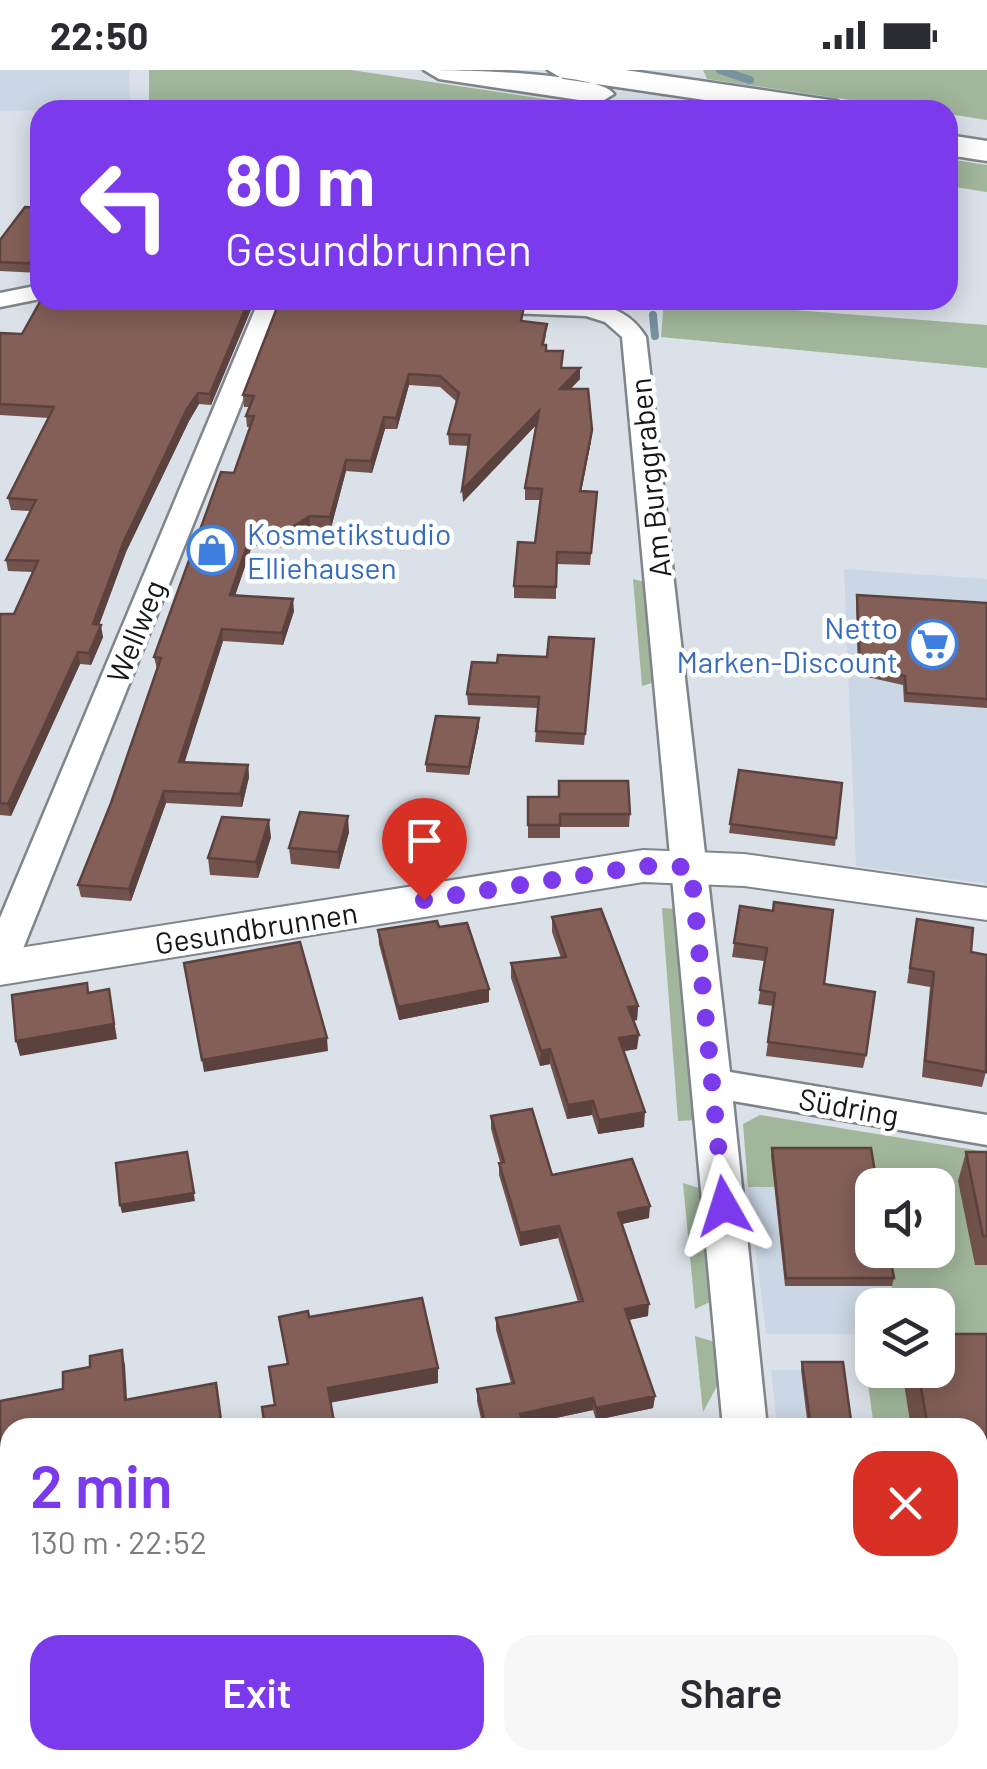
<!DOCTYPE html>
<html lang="en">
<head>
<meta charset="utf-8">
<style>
	body { margin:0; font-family:Barlow,sans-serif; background:#f7f7f7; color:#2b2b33; height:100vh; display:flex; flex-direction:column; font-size:38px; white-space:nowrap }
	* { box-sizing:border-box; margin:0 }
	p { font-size:32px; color:#7c7c81 }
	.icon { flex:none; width:55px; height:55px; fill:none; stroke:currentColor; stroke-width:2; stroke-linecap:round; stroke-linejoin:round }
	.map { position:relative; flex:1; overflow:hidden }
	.sheet { position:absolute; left:0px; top:1348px; width:988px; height:352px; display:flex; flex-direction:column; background:#fff; border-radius:30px 30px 0 0; box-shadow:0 5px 25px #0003 }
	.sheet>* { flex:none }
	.guide { position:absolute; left:30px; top:30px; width:928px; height:210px; border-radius:30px; box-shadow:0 5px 25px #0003; background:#7c3aed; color:#fff; overflow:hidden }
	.controls { position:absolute; left:855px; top:1098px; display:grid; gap:20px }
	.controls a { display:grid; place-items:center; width:100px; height:100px; border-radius:20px; background:#fff; box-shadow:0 5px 25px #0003; font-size:50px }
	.pin { position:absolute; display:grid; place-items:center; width:85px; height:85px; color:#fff; margin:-102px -42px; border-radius:50% 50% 50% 0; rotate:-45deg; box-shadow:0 0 10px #0007 }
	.pin .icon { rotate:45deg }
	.me { position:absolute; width:110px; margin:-55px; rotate:354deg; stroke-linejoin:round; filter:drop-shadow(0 0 8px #0008) }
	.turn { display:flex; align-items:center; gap:35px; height:210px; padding:0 30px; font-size:45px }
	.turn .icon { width:130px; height:130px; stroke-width:2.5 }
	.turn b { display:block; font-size:70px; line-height:85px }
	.round { display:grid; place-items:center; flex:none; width:105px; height:105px; border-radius:30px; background:#f7f7f7 }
	.summary { display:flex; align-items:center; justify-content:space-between; height:170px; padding:0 30px }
	h1 { font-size:60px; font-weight:600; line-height:75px; color:#7c3aed }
	.action { display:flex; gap:20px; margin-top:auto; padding:20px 30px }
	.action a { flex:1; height:115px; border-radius:30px; background:#7c3aed; color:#fff; font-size:40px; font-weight:600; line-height:115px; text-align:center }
	.action a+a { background:#f7f7f7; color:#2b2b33 }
	.status { display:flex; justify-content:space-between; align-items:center; height:70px; padding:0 50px; background:#fff; direction:ltr }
	.status svg { height:28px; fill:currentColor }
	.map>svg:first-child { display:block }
	.built { fill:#ccd7e5 }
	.green { fill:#a1b69b }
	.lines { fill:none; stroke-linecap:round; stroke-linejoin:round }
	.stream { stroke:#76949f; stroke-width:8 }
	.street-casing { stroke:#7f858b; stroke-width:5 }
	.secondary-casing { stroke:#7f858b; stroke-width:4 }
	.highway-casing { stroke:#7f858b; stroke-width:5 }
	.street { fill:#fff; fill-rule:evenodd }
	.secondary { fill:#fff; fill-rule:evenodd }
	.highway { fill:#fff; fill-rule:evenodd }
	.wall { fill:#71524c }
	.shaded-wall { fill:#5c423e }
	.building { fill:#835f58; stroke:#5c423e; stroke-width:2.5 }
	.route { stroke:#7c3aed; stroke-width:18; stroke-dasharray:0 32.4 }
	.labels { text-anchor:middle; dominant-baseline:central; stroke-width:9; stroke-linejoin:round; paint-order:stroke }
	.street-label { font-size:30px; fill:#15171a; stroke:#fff }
	.shop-label { font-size:30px; fill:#366cbe; stroke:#fff; text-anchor:start }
</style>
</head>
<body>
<div class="status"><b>22:50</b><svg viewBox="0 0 49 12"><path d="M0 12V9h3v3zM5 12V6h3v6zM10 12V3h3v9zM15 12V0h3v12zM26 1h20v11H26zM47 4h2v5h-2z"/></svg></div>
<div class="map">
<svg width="987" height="1699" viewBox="0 0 987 1699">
	<rect width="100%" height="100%" fill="#dbe1e9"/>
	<!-- built -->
	<path class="built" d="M0 0H129L130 39 0 41Z
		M844 499 987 509V814L856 796Z
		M748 1117H872V1180H885L895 1235H872V1264H766Z
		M771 1300H841L849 1357H777Z
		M811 1691 987 1692V1699H812Z"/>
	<!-- green -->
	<path class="green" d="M149 0H351L619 40H149Z
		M703 0H987V50L948 44V40H918L707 9Z
		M948 89 987 95V122L948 116Z
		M664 230 987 255V298L661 267Z
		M633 509 645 512 655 612 642 616Z
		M662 838 677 839 695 1050 678 1051Z
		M760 1045 987 1082V1443H978V1358L874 1357 861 1264H872V1300H938V1235H895L885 1180H938V1115H874L869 1087 775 1117H748L743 1054Z
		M683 1113 702 1119 712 1231 695 1239Z
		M695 1266 715 1272 717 1316 703 1342Z"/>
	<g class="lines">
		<!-- stream -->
		<path class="stream" d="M720 0 750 10
			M653 245 655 266"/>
		<!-- street casing -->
		<g class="street-casing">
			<path id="street" d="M40 215V229L0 237V223Z
				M259 230H283L18 891 13 900 0 904V848Z
				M346 230 586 232C613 237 631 243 646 267L730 1002 987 1045V1075L733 1031 767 1358H723L622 267 605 252 586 246 358 237Z
				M10 1495V1539L0 1541V1497Z
				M751 1690H801L802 1699H752Z"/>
		</g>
		<!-- secondary casing -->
		<g class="secondary-casing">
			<path id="secondary" d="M643 780 744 784 987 818V850L744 816 643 812 0 915V881Z"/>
		</g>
		<!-- highway casing -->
		<g class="highway-casing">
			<path id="highway" d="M424 0C455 0 599 2 614 24L599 33 439 9Z
				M548 0H625L837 31 853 40H773L563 9Z
				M948 65 987 71V91L948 85Z"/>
		</g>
		<!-- street -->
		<use href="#street" class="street"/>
		<!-- secondary -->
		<use href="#secondary" class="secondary"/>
		<!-- highway -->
		<use href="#highway" class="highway"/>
	</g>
	<!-- wall -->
	<path class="wall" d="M40 138V203L0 201V170Z
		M41 230H255L211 335 199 334 189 351 126 482 99 555 103 567 91 595 80 594 11 746 0 745V544H14L33 502 8 501 6 490 30 441 11 440 8 428 49 348 0 345V263L22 264Z
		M523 251 546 265 544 275 546 281 562 298 580 309 570 319 591 371 581 421 597 422 590 495 556 494V529L514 528V516L535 473 540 430H525V418L537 354 463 432 469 376 449 375 448 364 457 332 440 317 409 315 397 359H385L372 403 346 401 331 458 310 457 295 468 292 478 252 476 235 526 294 541 283 575 223 571 184 692 248 695 249 707 242 737 166 733 131 831 81 827 78 815 111 733 157 599 154 587 234 403 250 357H247L246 346 250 337H244L243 325Z
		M857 525 987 533V638L904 632 903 615 858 605 856 533Z
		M594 569 584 675 535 672 538 638 468 635 467 624 497 593 547 587Z
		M479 656 469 705 426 702V694Z
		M739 700 842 713 835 776 729 763Z
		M528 727 630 744 629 757H560V768H528Z
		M349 762 339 799 291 794 289 778Z
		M271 767 258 808 210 805 208 788Z
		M740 836 824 914 866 985 863 998 766 986 773 936 758 934 765 891 732 887Z
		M552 847 638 936 637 950 633 951 637 979 624 981 644 1057 598 1064 592 1045 567 1049 550 994 540 996 511 908V893L561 888 552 862Z
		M917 849 971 882 986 1002 982 1017 922 1007 930 917 907 913Z
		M439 857 489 932 399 950 379 874 378 860Z
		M491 1046 552 1105 649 1148 622 1154 648 1246 628 1250 655 1326 653 1338 596 1350 593 1340 523 1355V1358H483L477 1331V1319L511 1313 496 1260V1248L578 1232 558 1168 520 1176 499 1105V1093L500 1092 491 1059Z
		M772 1078 894 1208 892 1216H785L771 1086Z
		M966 1082H987V1195H975L958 1111Z
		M987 1264V1402H978V1358H911L902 1301V1300H938Z
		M802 1292 852 1358H808L801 1300Z
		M978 1445 987 1467V1563H978Z
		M978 1634H987V1691L936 1690H978Z"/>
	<!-- shaded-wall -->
	<path class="shaded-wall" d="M249 230H255L211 335 210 324Z
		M580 298V309L560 330V319Z
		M409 304V315L397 359 396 348Z
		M198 323 199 334 189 351 126 482 95 566 93 554 124 471 187 339Z
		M539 341V352L463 432 462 420Z
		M384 347 385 359 372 403 371 391Z
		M592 360 591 371 579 433 580 421Z
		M346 390V401L331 458 330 447Z
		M310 446V457L295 468 292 478 291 466 294 456Z
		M251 464 252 476 231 537 230 525Z
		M293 529 294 541 283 575 282 563Z
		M101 555 103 567 91 595 89 583Z
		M222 559 223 571 181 704 179 692Z
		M78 582 80 594 11 746 8 734Z
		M479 648V656L469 705V697Z
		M248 695 249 707 242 737 240 724Z
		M164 721 166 733 131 831 129 819Z
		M348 746 349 762 339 799 338 782Z
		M269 750 271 767 258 808 256 792Z
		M109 919 117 969 20 986 16 971Z
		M489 919V932L399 950 398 937Z
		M638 936 637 950 627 952 628 937Z
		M639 965 637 979 618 982 619 968Z
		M327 968 328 981 204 1002 202 990Z
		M550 979V994L540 996 541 981Z
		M593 1031 592 1045 567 1049 568 1035Z
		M645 1042 644 1057 598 1064 599 1050Z
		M187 1082 195 1131 122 1143 120 1135Z
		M650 1136 649 1148 617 1155 618 1143Z
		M559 1156 558 1168 520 1176V1163Z
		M649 1234 648 1246 624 1251 625 1239Z
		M122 1280 125 1295 128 1345 125 1330Z
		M438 1298V1313L329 1333 328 1318Z
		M655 1326 653 1338 596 1350V1338Z
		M593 1328V1340L523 1355V1358H499L520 1344Z
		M10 1421V1436L0 1438V1423Z"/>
	<!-- building -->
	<path class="building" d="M25 137 40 138V194L0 192V170Z
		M41 230H249L210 324 198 323 187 339 124 471 93 554 101 555 89 583 78 582 8 734 0 733V544H14L38 491 6 490 36 430 8 428 54 337 0 334V263L22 264Z
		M280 230H359L524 236 521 251 547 254 542 275H546V281H563L561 298H580L560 319H588L592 360 580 421 597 422 591 483 557 482 556 517 514 516 518 472 535 473 542 419 525 418 539 341 462 420 470 365 448 364 459 323 440 306 409 304 396 348 384 347 371 391 346 390 330 447 310 446 294 456 291 466 251 464 230 525 293 529 282 563 222 559 179 692 248 695 240 724 164 721 129 819 78 815 111 733 161 588 154 587 221 402 234 403 254 346H246L254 326 243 325Z
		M857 525 987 533V629L906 623 905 606 860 596Z
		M549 567 594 569 585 664 536 661 539 627 467 624 472 592 497 593 498 585 547 587Z
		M436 646 479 648 469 697 426 694Z
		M739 700 842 713 836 768 730 754Z
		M559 711H628L630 744H560V755H528V727H559Z
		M300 742 348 746 338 782 289 778Z
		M222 747 269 750 256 792 208 788Z
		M774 832 833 840 824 914 875 922 866 985 768 972 775 923 760 920 767 878 734 873 740 836 773 841Z
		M601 839 638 936 628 937 639 965 619 968 645 1042 599 1050 593 1031 568 1035 550 979 541 981 511 893 566 887 552 847Z
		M917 849 973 858 971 882 987 885 986 1002 925 991 934 902 910 898Z
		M437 851 439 857 467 853 489 919 398 937 378 860Z
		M300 872 327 968 202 990 184 893Z
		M87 913 88 923 109 919 114 954 16 971 12 925Z
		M532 1039 552 1105 632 1089 650 1136 618 1143 649 1234 625 1239 655 1326 596 1338 593 1328 520 1344 523 1353 499 1358H486L477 1319 514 1313 496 1248 583 1231 559 1156 520 1163 499 1093 504 1092 491 1046Z
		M772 1078H871L877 1115H872V1180H889L894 1208H786Z
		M187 1082 194 1123 120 1135 116 1093Z
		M966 1082H987V1166H983Z
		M422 1228 438 1298 328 1318 335 1358H265L262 1337 275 1335 269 1297 288 1294 279 1247 308 1241 309 1247Z
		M938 1264H987V1366H978V1358H928L918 1300H938Z
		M122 1280 125 1330 216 1313 222 1358H10V1421L0 1423V1331L63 1319V1302L90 1297V1286Z
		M802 1292H843L852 1358H811Z
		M978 1445H983L987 1467V1551H978Z
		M978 1634H987V1679H978Z
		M10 1689 66 1690 67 1699H0V1691Z
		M170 1690H234L235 1699H171Z"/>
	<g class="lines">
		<!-- route -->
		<path class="route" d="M424 830 643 796 691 797 724 1136"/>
	</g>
	<!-- icons -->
	<defs>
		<g id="shop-ring" transform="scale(2.5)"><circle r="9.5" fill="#fff" stroke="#3f7fe0" stroke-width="1.5"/><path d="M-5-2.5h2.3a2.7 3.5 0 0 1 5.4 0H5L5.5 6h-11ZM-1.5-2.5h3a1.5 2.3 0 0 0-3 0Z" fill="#3f7fe0"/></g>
		<g id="supermarket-ring" transform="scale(2.5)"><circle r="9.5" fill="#fff" stroke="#3f7fe0" stroke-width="1.5"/><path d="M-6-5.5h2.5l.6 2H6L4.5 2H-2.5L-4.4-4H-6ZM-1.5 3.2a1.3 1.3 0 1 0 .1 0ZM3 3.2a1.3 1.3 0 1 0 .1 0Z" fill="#3f7fe0"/></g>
	</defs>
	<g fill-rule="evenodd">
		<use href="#shop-ring" x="212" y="480"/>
		<use href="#supermarket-ring" x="933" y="574"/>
	</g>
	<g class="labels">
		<!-- street labels -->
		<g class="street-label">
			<text transform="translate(649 408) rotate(-96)">Am Burggraben</text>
			<text transform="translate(135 561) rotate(-68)">Wellweg</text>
			<text transform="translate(256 857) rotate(-9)">Gesundbrunnen</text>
			<text transform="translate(849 1036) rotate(10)">Südring</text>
		</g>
		<!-- shop labels -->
		<g class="shop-label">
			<text x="247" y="463">Kosmetikstudio<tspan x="247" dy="34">Elliehausen</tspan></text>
			<text x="898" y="557" text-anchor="end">Netto<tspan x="898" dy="34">Marken-Discount</tspan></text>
		</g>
	</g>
</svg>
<div class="controls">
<a><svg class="icon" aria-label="sound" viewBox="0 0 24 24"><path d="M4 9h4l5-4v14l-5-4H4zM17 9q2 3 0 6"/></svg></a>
<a><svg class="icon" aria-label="layers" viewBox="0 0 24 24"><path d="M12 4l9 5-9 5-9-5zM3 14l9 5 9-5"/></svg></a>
</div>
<div class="pin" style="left:424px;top:830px;background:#d93025"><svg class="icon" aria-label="arrive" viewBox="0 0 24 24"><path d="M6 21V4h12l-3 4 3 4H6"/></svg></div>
<svg class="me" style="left:724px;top:1136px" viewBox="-20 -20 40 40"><path d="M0-17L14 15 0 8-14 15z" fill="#7c3aed" stroke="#fff" stroke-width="4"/></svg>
<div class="guide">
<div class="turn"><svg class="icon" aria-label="left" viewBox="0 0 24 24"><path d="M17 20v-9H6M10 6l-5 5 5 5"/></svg><div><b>80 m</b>Gesundbrunnen</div></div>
</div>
<section class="sheet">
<div class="summary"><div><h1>2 min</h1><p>130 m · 22:52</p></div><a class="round" style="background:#d93025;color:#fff"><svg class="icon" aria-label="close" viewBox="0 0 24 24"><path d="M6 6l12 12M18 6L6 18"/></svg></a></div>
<div class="action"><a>Exit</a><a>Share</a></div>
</section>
</div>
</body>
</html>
